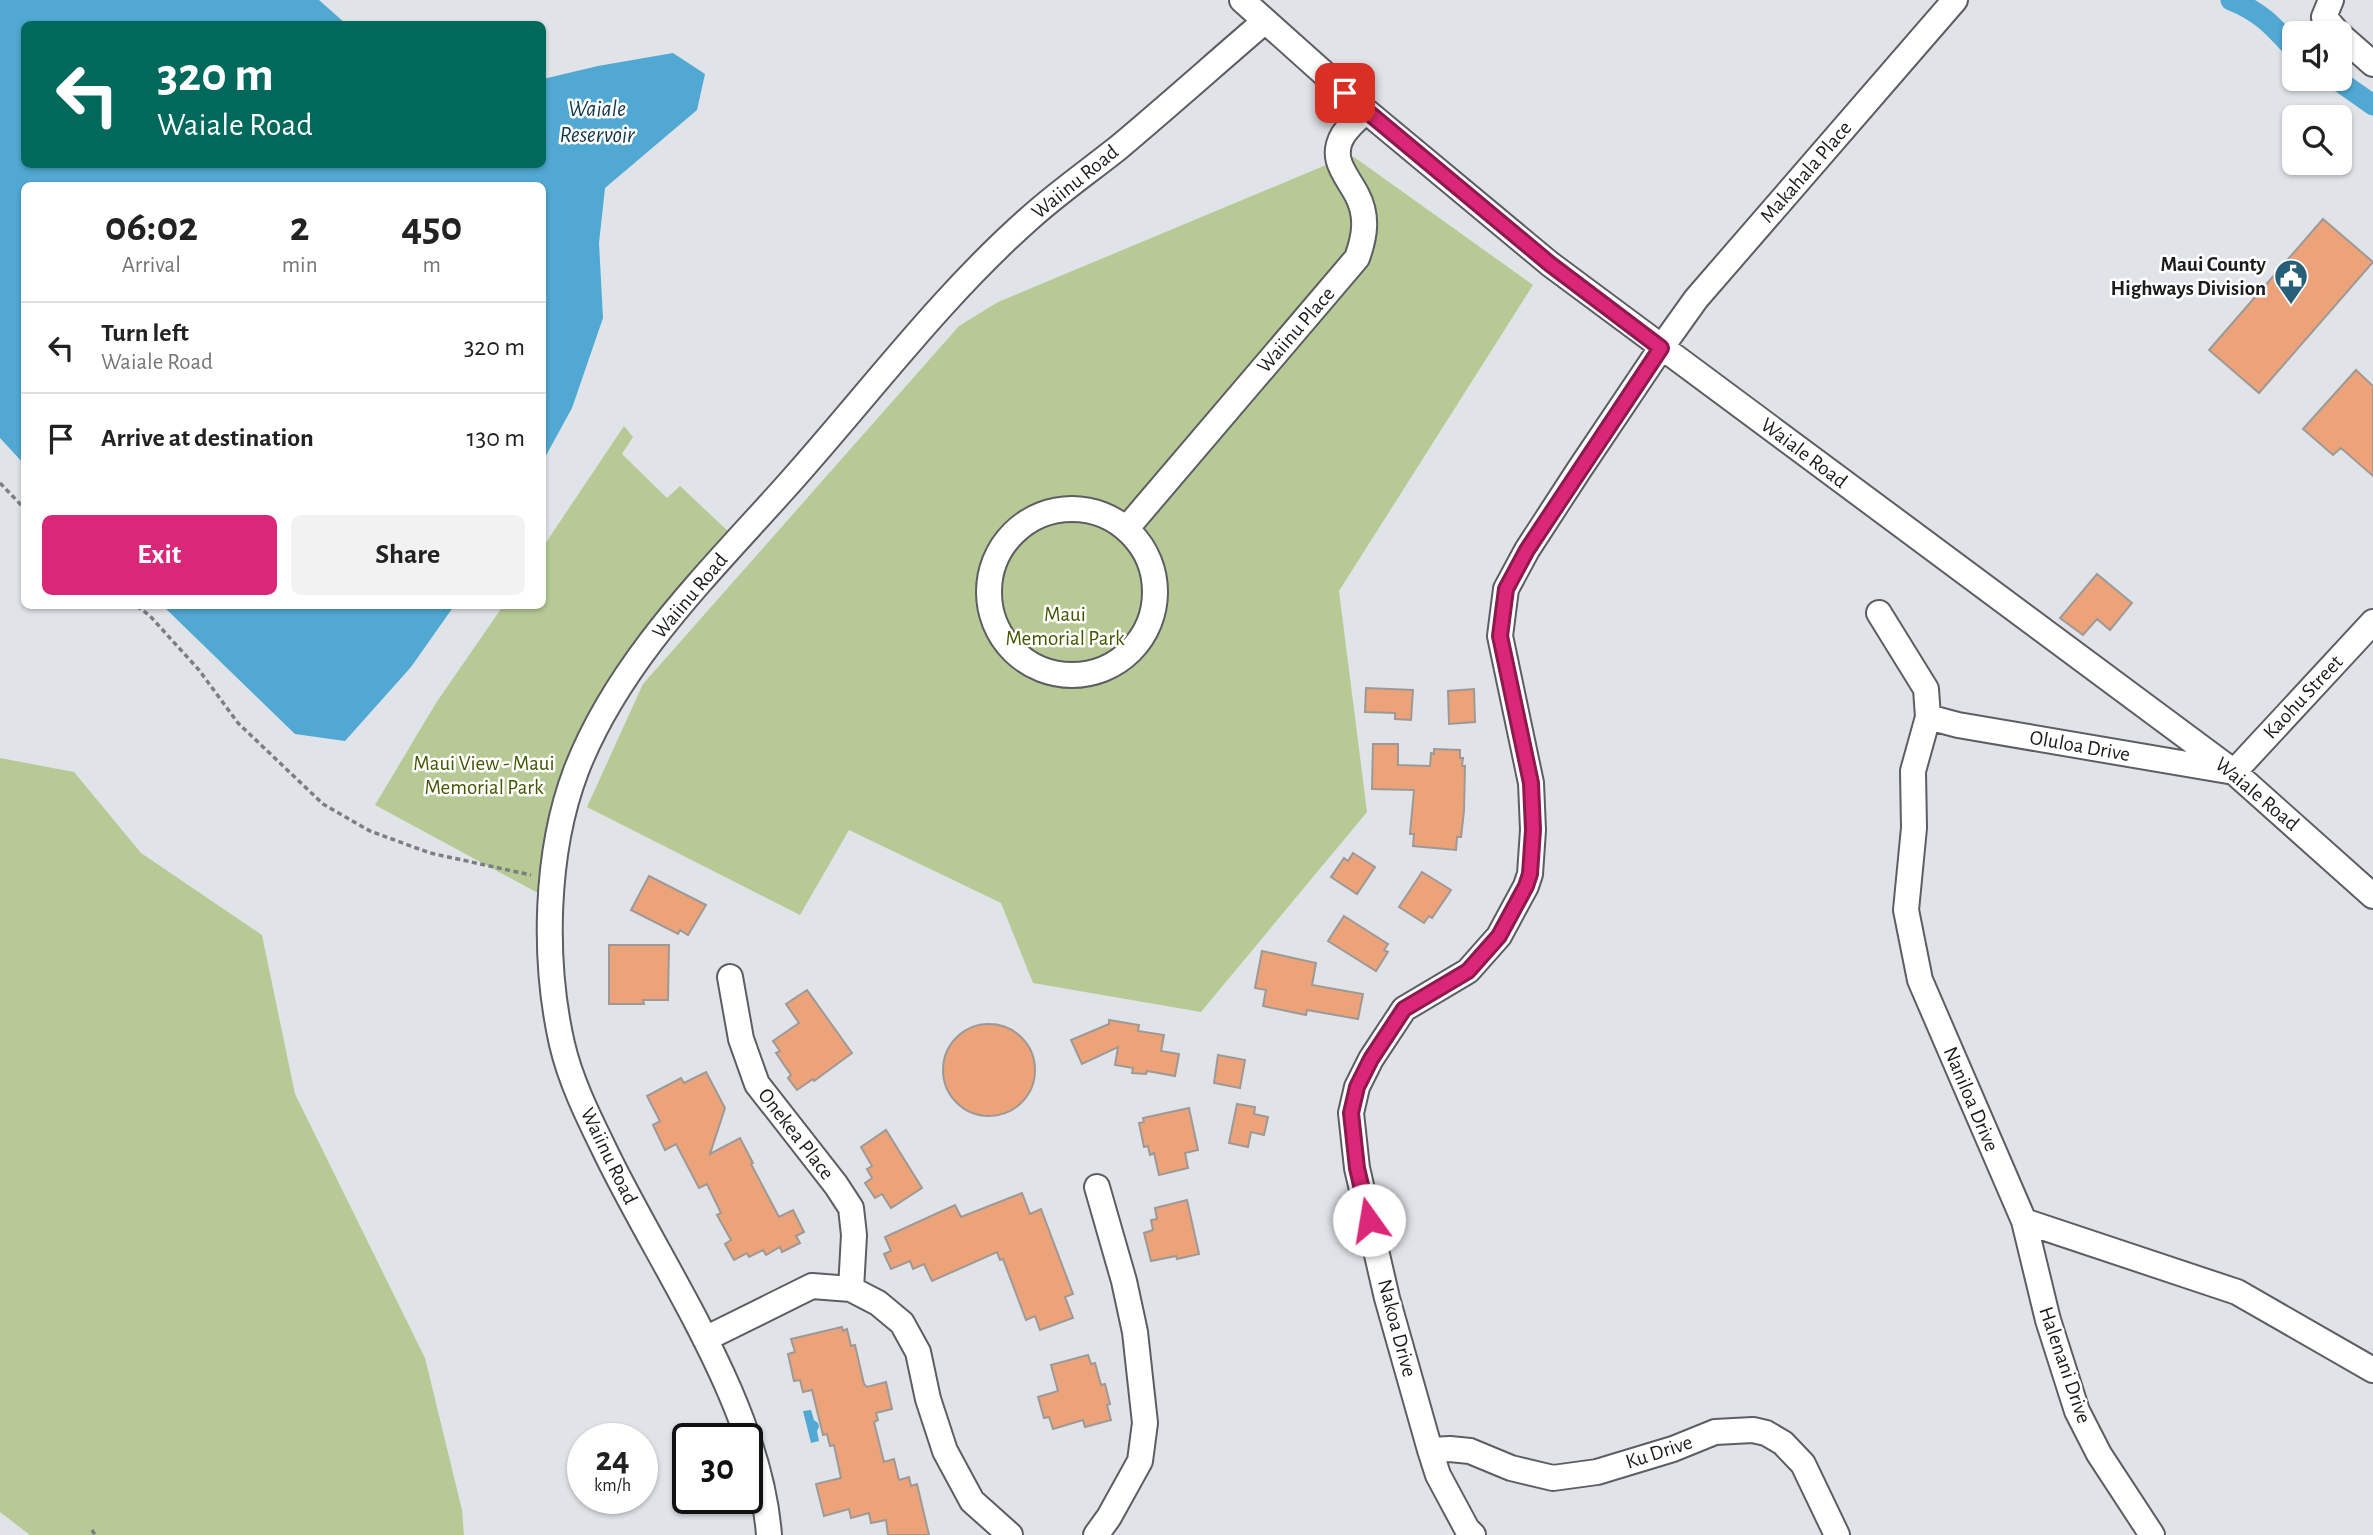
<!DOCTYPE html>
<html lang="en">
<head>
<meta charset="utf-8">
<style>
	body { margin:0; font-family:"Alegreya Sans",sans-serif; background:#f2f2f2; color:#222; height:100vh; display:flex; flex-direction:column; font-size:26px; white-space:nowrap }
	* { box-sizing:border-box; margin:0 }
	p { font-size:23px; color:#767676 }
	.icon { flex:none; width:38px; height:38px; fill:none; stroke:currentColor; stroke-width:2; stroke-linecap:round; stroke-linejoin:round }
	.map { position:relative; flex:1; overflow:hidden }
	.drawer { position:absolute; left:21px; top:182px; width:525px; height:427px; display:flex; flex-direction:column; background:#fff; border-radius:10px; box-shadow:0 2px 5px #0004 }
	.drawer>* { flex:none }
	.guide { position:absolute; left:21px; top:21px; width:525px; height:147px; border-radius:10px; box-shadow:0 2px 5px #0004; background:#00695c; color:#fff; overflow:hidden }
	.buttons { position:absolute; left:2282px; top:21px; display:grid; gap:14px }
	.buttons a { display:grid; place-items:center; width:70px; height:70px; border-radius:10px; background:#fff; box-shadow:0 2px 5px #0004; font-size:35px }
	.speed { position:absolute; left:567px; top:1423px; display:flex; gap:14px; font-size:35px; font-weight:700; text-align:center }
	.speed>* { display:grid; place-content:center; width:91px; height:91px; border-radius:50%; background:#fff; box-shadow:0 2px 5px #0004; line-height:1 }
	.speed small { font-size:18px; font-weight:400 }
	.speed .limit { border:4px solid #111; border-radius:10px; background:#fff; color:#111 }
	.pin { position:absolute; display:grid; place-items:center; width:60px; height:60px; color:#fff; margin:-30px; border-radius:14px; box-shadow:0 4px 10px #0006 }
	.me { position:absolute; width:77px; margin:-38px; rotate:347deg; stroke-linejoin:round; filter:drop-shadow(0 0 5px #0008) }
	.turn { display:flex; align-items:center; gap:24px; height:147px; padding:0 21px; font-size:32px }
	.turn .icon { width:91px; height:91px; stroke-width:2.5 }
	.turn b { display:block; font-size:49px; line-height:60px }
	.eta { display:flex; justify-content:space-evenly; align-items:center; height:119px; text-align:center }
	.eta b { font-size:42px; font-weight:700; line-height:49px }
	.button { display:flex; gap:14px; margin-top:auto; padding:14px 21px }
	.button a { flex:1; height:80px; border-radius:10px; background:#db2777; color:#fff; font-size:28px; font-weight:700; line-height:80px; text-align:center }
	.button a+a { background:#f2f2f2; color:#222 }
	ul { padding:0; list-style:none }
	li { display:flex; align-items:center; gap:21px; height:91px; padding:0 21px; border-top:2px solid #e0e0e0 }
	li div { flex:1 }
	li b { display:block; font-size:26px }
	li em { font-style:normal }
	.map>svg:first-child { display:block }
	.green { fill:#b7ca96 }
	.water { fill:#51a8d3 }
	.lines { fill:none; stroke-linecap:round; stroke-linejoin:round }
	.canal { stroke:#51a8d3; stroke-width:21 }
	.building { fill:#eca379; stroke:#9e9996; stroke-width:2 }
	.minor-casing { stroke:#5c5e63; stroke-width:28 }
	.path { stroke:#7c7e82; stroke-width:3.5; stroke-dasharray:5 3.5; stroke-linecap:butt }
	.minor { stroke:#fff; stroke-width:24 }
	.route-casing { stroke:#8e194d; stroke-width:18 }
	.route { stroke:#db2777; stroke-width:12 }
	.labels { text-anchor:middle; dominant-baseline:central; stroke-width:5; stroke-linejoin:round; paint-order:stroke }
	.street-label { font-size:21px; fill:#1b1c1e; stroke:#fff }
	.poi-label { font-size:21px; font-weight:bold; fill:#1b1c1e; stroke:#fff; text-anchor:end }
	.park-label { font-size:21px; fill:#425800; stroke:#fff }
	.water-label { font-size:23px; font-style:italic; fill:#11384a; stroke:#fff }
</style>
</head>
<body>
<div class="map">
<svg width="2373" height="1535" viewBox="0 0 2373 1535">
	<rect width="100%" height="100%" fill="#e0e3e8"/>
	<!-- green -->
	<path class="green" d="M1354 157 1533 285 1339 591 1367 812 1201 1012 1033 983 1001 903 849 830 800 915 587 807 643 684 959 326 998 302 1338 160Z
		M624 426 633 437 622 454 667 498 680 486 730 533C674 594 612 655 580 733 559 784 548 839 538 893L375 805 436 703 503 606H542L543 547Z
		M0 758 74 772 141 853 262 935 295 1094 425 1358 462 1510 464 1535H30L0 1512Z"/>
	<!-- water -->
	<path class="water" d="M0 0H319L346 24H24V164H542L543 79 598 66 673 53 705 74 697 110 605 188 599 243 603 318 572 408 543 461 542 186H24V464L0 438Z
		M163 606H454L411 667 345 741 295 734Z
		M811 1410 814 1420 818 1423 819 1427 817 1431 819 1441 811 1443 803 1411Z"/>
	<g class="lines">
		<!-- canal -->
		<path class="canal" d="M2231 0C2261 12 2273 26 2294 49
			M2336 79 2373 105"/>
	</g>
	<!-- building -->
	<path class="building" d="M2323 219 2373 262 2259 393 2209 350Z
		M2356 370 2373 386V476L2341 448 2333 455 2303 429Z
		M2097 574 2132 603 2110 630 2097 619 2083 635 2060 618Z
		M1366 688 1413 690 1411 720 1395 719V713L1365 712Z
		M1474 689 1475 722 1449 724 1448 691Z
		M1373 744H1398V765L1430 766 1431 753 1434 754V749L1460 750V758H1463L1462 766H1465L1464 811 1461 837H1457L1456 850 1413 846 1414 834H1410L1414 790 1372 789Z
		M1353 853 1375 867 1357 894 1331 877 1344 858 1348 861Z
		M1422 872 1451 890 1432 918 1429 916 1424 923 1399 907Z
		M649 876 706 905 688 935 680 930 678 934 631 910Z
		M1344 916 1388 944 1384 950 1388 952 1376 971 1328 941Z
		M609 945H669L668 1000H643L644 1004H609Z
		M1262 951 1316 963 1312 985 1363 994 1358 1019 1307 1010 1306 1015 1263 1006 1266 990 1255 988Z
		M807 990 852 1053 814 1081 813 1079 797 1090 788 1078 791 1075 776 1053 780 1051 773 1041 799 1023 786 1004Z
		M1109 1020 1139 1025 1138 1031 1164 1035 1161 1051 1179 1054 1175 1076 1147 1071 1146 1074 1132 1073 1133 1068 1115 1065 1118 1047 1082 1064 1071 1040 1109 1024Z
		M943 1070a46 46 0 1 1 92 0a46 46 0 1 1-92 0Z
		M1218 1055 1245 1060 1240 1088 1214 1083Z
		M706 1072 725 1108 710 1154 740 1138 753 1163 751 1164 779 1217 793 1210 804 1232 796 1236 800 1243 782 1252 780 1247 766 1255 763 1250 749 1257 747 1253 734 1260 725 1244 731 1240 717 1215 721 1213 707 1184 699 1188 676 1144 665 1150 653 1125 660 1121 647 1096 681 1078 684 1083Z
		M1237 1104 1255 1107 1254 1114 1268 1117 1264 1135 1251 1132 1248 1147 1229 1143Z
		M1189 1108 1198 1150 1185 1153 1188 1168 1159 1175 1154 1153 1150 1155 1148 1146 1144 1147 1139 1123 1144 1122 1143 1118Z
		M886 1130 922 1188 891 1208 882 1194 875 1198 865 1183 872 1178 867 1169 872 1166 861 1147Z
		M1022 1193 1030 1214 1041 1209 1073 1294 1065 1297 1073 1318 1040 1330 1035 1316 1026 1320 1003 1259 1000 1260 997 1252 932 1281 924 1264 913 1269 910 1261 891 1269 884 1254 891 1251 885 1237 955 1205 961 1217Z
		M1187 1200 1199 1254 1177 1259 1176 1256 1151 1261 1144 1233 1153 1230 1151 1220 1157 1219 1155 1208Z
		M842 1327 843 1331 847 1329 851 1346 855 1345 864 1384 867 1387 886 1382 892 1409 876 1413 878 1420 874 1422 884 1462 894 1459 899 1480 909 1477 911 1486 917 1484 929 1535H888L886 1520 871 1523 869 1513 851 1518 849 1509 824 1516 816 1484 841 1478 834 1445 830 1446 827 1434 823 1435 812 1390 803 1392 800 1380 794 1381 788 1354 795 1352 791 1339Z
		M1088 1355 1091 1364 1095 1363 1101 1385 1105 1384 1110 1404 1107 1405 1111 1420 1085 1427 1083 1420 1053 1429 1049 1417 1044 1418 1038 1397 1058 1391 1051 1365Z"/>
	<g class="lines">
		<!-- minor casing -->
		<g class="minor-casing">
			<path id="minor" d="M1242 0 1366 111 1550 264 2234 772 2373 896
				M2331 0 2324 17 2338 33
				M2340 35 2373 64
				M989 592a83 83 0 1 1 166 0a83 83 0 1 1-166 0Z
				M1127 528 1357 258C1365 236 1368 216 1357 195 1346 174 1329 159 1343 135 1349 126 1358 118 1366 111
				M1879 613 1926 689 1928 717 1913 771 1914 828 1906 910 1920 980 2024 1221 2237 1292 2373 1370
				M1928 717 1958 725 2234 772 2373 622
				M730 977 741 1039 757 1084 836 1185 851 1208 854 1235 851 1289
				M2024 1221 2048 1320 2077 1411 2099 1454 2152 1535
				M705 1339 812 1286 851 1289 878 1303 902 1323 918 1352 928 1399 945 1451 972 1501 1010 1535
				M1430 1450 1450 1449 1470 1451 1511 1468 1553 1478 1597 1472 1673 1449 1715 1432 1753 1430 1766 1433 1783 1443 1803 1464 1837 1535
				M769 1535C759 1404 664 1272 607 1155 590 1120 571 1083 562 1044 543 960 545 853 576 771 618 662 706 576 783 490 865 399 939 298 1031 217 1059 192 1089 171 1118 148 1168 106 1216 63 1265 21
				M1096 1535 1109 1517 1140 1461 1145 1423 1135 1332 1124 1281 1097 1187
				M1473 1535 1467 1529 1438 1475 1430 1450 1387 1298 1357 1168 1351 1113 1357 1087 1371 1059 1404 1009 1468 971 1499 936 1526 886 1530 874 1533 830 1531 783 1500 636 1506 589 1527 550 1579 470 1661 348 1696 299 1955 0"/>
		</g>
		<!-- path -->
		<path class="path" d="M0 483 24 508
			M137 606 150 616 199 670 238 723 323 804 370 831 430 853 531 875
			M92 1530 95 1535"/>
		<!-- minor -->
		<use href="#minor" class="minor"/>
	</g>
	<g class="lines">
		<!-- route casing -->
		<g class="route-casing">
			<path id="route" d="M1345 93 1550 264 1661 348 1527 550 1506 589 1500 636 1531 783 1533 830 1530 874 1526 886 1499 936 1468 971 1404 1009 1371 1059 1357 1087 1351 1113 1357 1168 1369 1220"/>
		</g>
		<!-- route -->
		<use href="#route" class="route"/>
	</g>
	<!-- icons -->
	<defs>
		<g id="civic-pin" transform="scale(1.75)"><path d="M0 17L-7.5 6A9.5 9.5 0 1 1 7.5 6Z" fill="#275f79" stroke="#fff"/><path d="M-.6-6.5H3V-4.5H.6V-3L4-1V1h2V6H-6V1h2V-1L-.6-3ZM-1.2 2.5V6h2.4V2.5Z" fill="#fff"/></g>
	</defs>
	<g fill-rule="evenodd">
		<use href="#civic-pin" x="2291" y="276"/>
	</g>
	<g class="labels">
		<!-- street labels -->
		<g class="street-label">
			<text transform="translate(1806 172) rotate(-49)">Makahala Place</text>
			<text transform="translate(1075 182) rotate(-39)">Waiinu Road</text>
			<text transform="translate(1296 330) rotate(-49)">Waiinu Place</text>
			<text transform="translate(1804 453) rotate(37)">Waiale Road</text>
			<text transform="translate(690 596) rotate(-50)">Waiinu Road</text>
			<text transform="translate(2303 697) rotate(-47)">Kaohu Street</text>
			<text transform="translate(2080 746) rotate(10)">Oluloa Drive</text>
			<text transform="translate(2257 794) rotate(40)">Waiale Road</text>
			<text transform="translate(1971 1099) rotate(67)">Naniloa Drive</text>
			<text transform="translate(796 1134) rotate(52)">Onekea Place</text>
			<text transform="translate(609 1156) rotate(64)">Waiinu Road</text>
			<text transform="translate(1397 1328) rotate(75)">Nakoa Drive</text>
			<text transform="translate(2065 1365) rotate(71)">Halenani Drive</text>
			<text transform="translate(1659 1452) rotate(-18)">Ku Drive</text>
		</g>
		<!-- poi labels -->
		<g class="poi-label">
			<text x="2266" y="264">Maui County<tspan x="2266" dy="24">Highways Division</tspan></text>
		</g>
		<!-- park labels -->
		<g class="park-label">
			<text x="1065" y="614">Maui<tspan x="1065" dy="24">Memorial Park</tspan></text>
			<text x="484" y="763">Maui View - Maui<tspan x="484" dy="24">Memorial Park</tspan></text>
		</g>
		<!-- water labels -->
		<g class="water-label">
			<text x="597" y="109">Waiale<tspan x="597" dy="26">Reservoir</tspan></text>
		</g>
	</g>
</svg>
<div class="buttons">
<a><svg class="icon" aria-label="sound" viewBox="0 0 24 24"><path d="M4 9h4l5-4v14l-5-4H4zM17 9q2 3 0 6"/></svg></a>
<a><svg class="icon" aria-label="search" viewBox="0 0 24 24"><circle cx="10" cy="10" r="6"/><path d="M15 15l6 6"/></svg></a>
</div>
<div class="speed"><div>24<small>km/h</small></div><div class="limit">30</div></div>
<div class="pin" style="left:1345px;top:93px;background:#d93025"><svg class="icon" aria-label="arrive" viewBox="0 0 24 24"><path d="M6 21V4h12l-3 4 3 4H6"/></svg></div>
<svg class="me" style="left:1369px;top:1220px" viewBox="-20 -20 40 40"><circle r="19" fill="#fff"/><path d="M0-13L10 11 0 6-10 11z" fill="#db2777"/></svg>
<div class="guide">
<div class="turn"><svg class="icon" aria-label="left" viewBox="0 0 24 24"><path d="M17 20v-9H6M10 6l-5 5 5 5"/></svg><div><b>320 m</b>Waiale Road</div></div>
</div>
<section class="drawer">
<div class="eta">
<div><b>06:02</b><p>Arrival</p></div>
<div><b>2</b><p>min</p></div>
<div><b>450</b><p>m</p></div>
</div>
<ul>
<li><svg class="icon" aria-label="left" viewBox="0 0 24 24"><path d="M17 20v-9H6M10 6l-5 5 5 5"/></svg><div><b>Turn left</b><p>Waiale Road</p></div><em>320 m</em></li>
<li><svg class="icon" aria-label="arrive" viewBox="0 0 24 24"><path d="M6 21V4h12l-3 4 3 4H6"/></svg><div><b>Arrive at destination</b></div><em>130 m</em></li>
</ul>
<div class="button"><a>Exit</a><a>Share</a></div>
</section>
</div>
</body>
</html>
